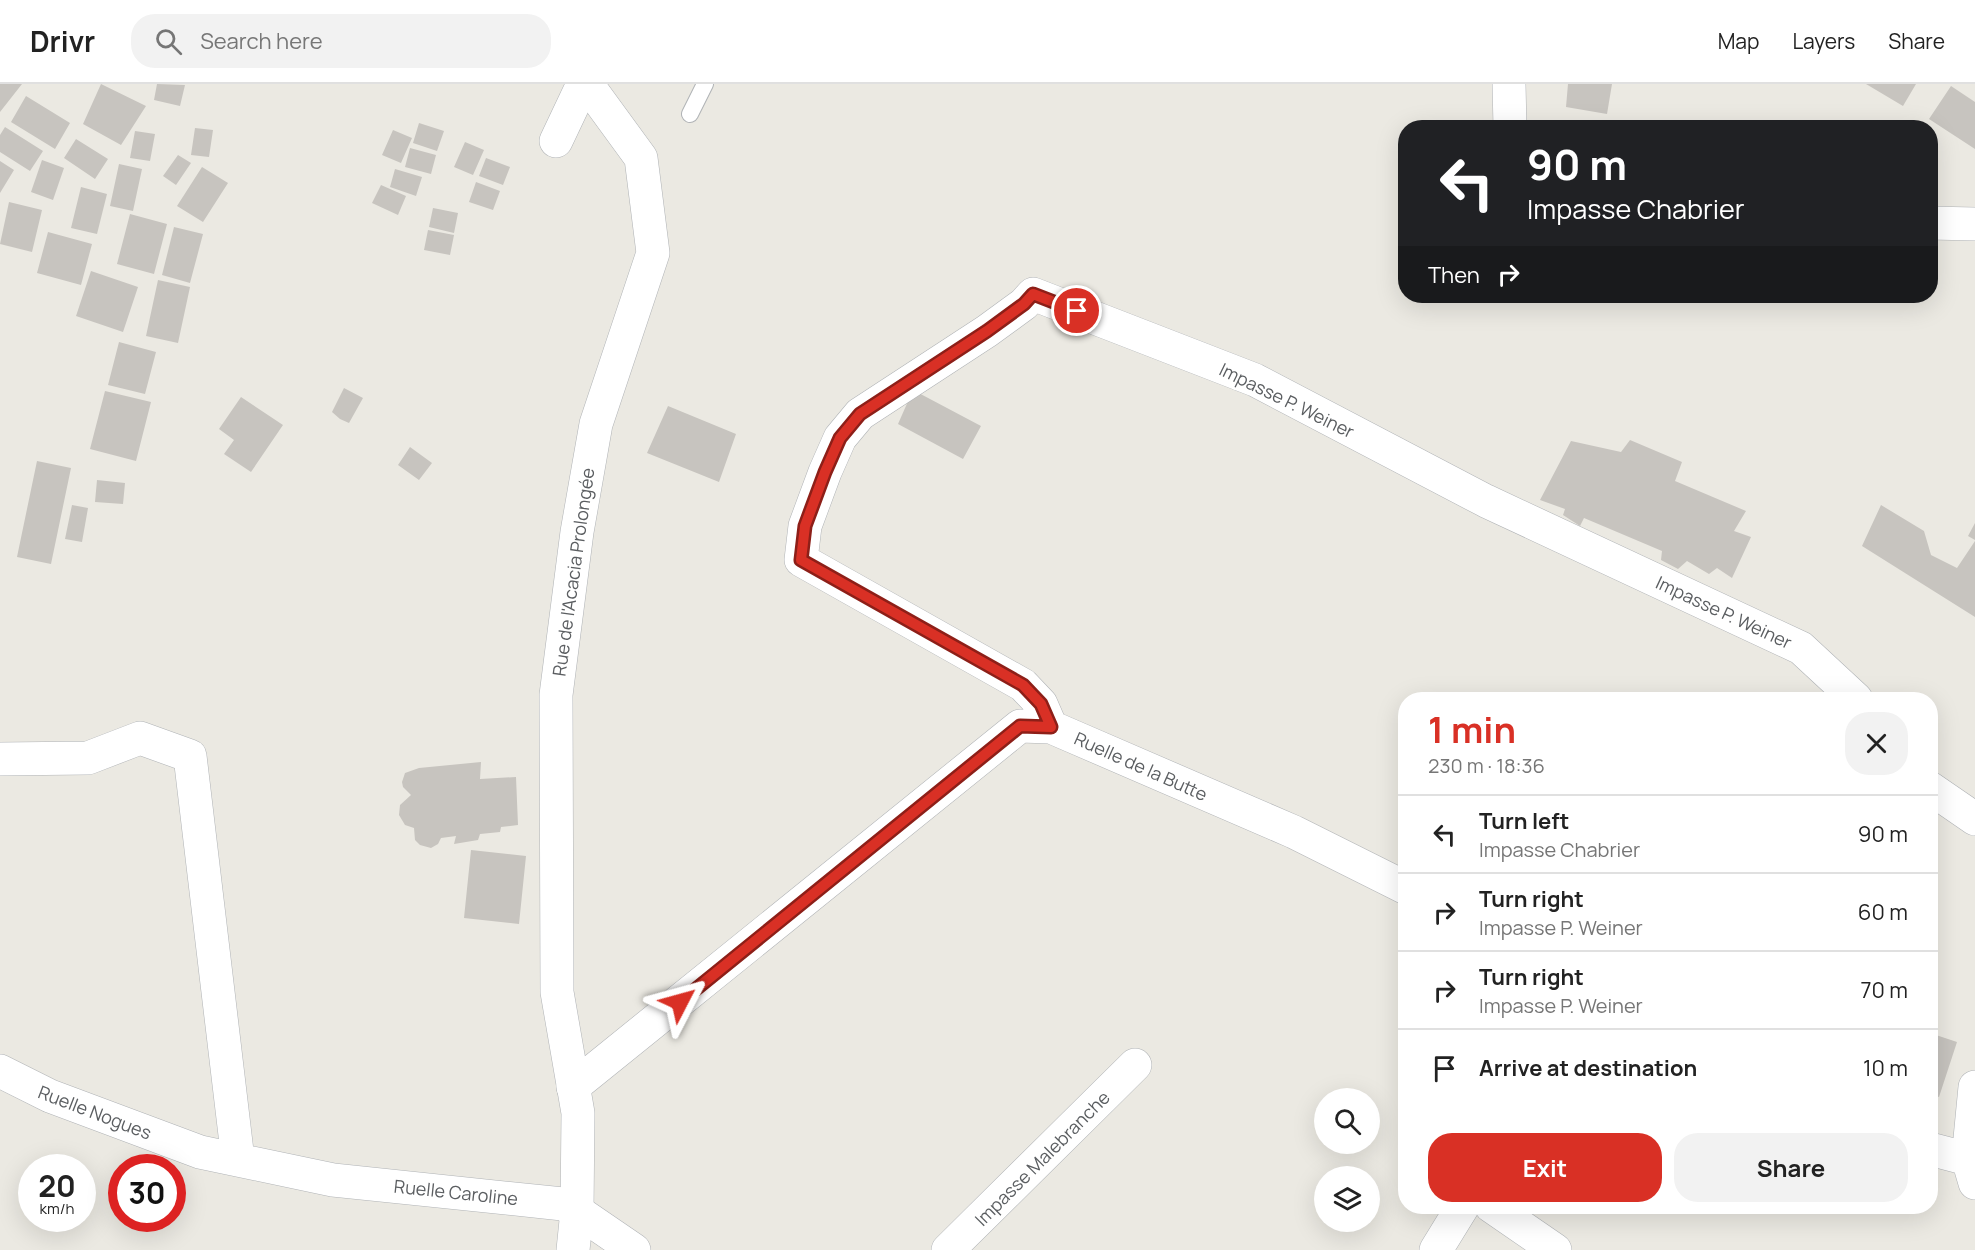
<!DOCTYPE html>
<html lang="en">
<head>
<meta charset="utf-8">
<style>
	body { margin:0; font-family:Manrope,sans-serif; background:#f2f2f2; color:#222; height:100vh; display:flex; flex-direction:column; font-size:22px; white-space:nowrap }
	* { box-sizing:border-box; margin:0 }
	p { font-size:20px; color:#767676 }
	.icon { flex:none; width:33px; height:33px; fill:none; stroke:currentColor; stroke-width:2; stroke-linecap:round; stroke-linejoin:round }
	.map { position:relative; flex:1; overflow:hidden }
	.side { position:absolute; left:1398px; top:608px; width:540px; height:522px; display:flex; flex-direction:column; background:#fff; border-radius:24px; box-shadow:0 6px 24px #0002 }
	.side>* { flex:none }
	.top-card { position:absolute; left:1398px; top:36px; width:540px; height:183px; border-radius:24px; box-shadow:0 6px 24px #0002; background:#202124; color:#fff; overflow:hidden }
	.buttons { position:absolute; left:1314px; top:1004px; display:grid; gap:12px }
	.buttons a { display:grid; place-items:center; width:66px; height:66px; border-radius:50%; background:#fff; box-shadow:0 6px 24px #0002; font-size:30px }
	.speed { position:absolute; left:18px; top:1070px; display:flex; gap:12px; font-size:30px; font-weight:700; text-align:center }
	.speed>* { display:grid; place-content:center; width:78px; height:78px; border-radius:50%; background:#fff; box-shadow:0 6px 24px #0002; line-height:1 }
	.speed small { font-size:15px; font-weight:400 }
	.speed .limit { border:9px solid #d22; background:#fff; color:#111 }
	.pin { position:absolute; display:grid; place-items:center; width:51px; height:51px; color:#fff; margin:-26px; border:3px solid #fff; border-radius:50%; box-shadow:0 2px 6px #0007 }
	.me { position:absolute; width:66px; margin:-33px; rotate:51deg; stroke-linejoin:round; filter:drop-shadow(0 0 4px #0008) }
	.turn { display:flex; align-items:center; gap:21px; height:126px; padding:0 30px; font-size:27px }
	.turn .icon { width:78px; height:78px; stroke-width:2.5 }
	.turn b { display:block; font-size:42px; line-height:51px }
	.then { display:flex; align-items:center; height:57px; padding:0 30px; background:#0003; gap:12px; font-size:22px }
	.round { display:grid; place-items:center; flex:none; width:63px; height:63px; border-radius:24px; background:#f2f2f2 }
	.head { display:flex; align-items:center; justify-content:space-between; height:102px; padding:0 30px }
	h1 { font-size:36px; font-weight:700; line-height:45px; color:#d93025 }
	.primary-button { display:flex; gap:12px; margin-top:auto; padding:12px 30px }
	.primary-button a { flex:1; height:69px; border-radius:24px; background:#d93025; color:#fff; font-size:24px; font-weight:700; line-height:69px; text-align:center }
	.primary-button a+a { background:#f2f2f2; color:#222 }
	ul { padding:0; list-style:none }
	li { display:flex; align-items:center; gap:18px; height:78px; padding:0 30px; border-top:2px solid #e0e0e0 }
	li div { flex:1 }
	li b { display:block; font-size:22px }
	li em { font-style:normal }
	header { display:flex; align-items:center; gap:36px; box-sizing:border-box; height:84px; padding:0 30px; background:#fff; border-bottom:2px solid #e0e0e0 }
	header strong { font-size:28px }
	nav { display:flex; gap:33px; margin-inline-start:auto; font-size:21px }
	.search { width:420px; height:54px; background:#f2f2f2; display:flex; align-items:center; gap:15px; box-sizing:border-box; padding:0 21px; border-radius:24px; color:#767676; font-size:22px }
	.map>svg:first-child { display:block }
	.building { fill:#c7c4bf }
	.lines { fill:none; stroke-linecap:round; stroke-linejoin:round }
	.service-casing { stroke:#b0b3b6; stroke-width:18 }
	.minor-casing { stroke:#b0b3b6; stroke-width:34 }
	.tertiary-casing { stroke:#b0b3b6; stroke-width:34 }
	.service { stroke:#fff; stroke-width:16 }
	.minor { stroke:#fff; stroke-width:33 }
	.tertiary { stroke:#fff; stroke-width:33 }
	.route-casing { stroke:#8d1f18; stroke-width:15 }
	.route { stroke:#d93025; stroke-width:10 }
	.labels { text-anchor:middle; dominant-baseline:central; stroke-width:5; stroke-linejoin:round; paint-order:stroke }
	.street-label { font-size:18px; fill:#5b5e61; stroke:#fff }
</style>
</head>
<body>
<header>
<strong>Drivr</strong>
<div class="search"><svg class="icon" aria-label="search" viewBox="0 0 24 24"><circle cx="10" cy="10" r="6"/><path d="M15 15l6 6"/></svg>Search here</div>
<nav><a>Map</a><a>Layers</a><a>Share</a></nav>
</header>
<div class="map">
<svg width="1975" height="1166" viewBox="0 0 1975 1166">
	<rect width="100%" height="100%" fill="#ebe9e2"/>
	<!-- building -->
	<path class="building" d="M0 0H22L0 28Z
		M101 0 146 22 121 61 83 40Z
		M157 0 185 1 180 22 154 16Z
		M1568 0H1612L1607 30 1566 23Z
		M1866 0H1916L1903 22Z
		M1951 2 1975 18V65L1929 35Z
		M26 12 70 39 55 65 11 38Z
		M419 39 444 47 437 67 413 59Z
		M5 43 43 67 30 87 0 68V51Z
		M195 44 213 46 209 73 191 71Z
		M393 46 412 54 401 79 382 71Z
		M135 47 155 50 150 77 130 74Z
		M76 55 108 75 95 95 64 74Z
		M465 58 484 66 473 91 454 83Z
		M410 64 436 71 431 90 405 83Z
		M178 71 191 79 176 101 163 92Z
		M486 74 510 83 503 101 479 92Z
		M42 76 64 84 53 116 31 108Z
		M0 77 14 86 0 109Z
		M119 80 142 85 133 127 110 122Z
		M202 83 228 99 203 138 177 122Z
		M395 85 422 93 416 112 390 103Z
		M476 98 500 107 493 126 469 118Z
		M381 101 406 112 398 131 372 119Z
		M81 103 107 110 97 150 71 144Z
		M9 118 42 126 32 168 0 160Z
		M433 124 458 129 454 149 429 143Z
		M130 130 167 140 154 190 117 180Z
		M174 143 203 150 190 199 162 191Z
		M428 146 454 151 450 171 424 166Z
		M48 148 92 160 81 201 37 189Z
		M91 187 138 203 123 248 76 232Z
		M158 196 190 203 178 259 146 252Z
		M119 258 156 268 145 310 108 301Z
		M344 304 363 314 349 339 340 335 332 328Z
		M913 306 981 342 963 375 898 340Z
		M105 307 151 318 136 377 90 365Z
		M241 313 283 341 251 388 224 370 234 356 219 345Z
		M668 322 736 350 719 398 647 369Z
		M1630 356 1682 378 1675 397 1746 427 1734 447 1751 453 1732 494 1717 484 1709 490 1687 477 1678 485 1661 476 1662 467 1584 434 1580 442 1563 431 1565 425 1540 416 1571 357 1621 368Z
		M410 363 432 379 419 396 398 381Z
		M37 377 71 384 51 480 17 473Z
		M97 396 125 399 123 420 95 418Z
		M72 421 88 424 82 458 65 455Z
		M1881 421 1924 447 1931 471 1957 484 1975 457V533L1862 462Z
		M1975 439V456L1968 452Z
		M481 678 480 695 516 693 518 741 501 743 500 748 480 750 478 756 454 760 456 752 441 754 438 760 431 764 420 761 415 756 414 744 405 741 399 731 400 721 411 711 403 703 402 698 405 689 419 684Z
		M471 766 526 772 519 840 464 834Z
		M1930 949 1957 958 1939 1013 1930 1010Z"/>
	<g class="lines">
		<!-- service casing -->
		<g class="service-casing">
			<path id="service" d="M690 30 705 0"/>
		</g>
		<!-- minor casing -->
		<g class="minor-casing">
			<path id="minor" d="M1509 0 1510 44
				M556 57 583 0
				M1930 139 1975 140
				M1051 643 1041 620 1023 601 801 476 805 442 825 388 840 354 860 330 987 247 1024 220 1033 210 1255 296 1486 417 1801 564 1856 615
				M0 675 88 674 140 654 190 672 238 1076
				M1930 704 1975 735
				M0 987 50 1012 200 1068 333 1096 563 1120 577 1127 634 1166
				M573 1003 1020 642 1051 643 1294 748 1406 804
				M1975 1003 1968 1075 1975 1099
				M1930 1065 1968 1075
				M1491 1122 1555 1166
				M948 1166 1135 981
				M1436 1166 1463 1122"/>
		</g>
		<!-- tertiary casing -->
		<g class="tertiary-casing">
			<path id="tertiary" d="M573 1166 577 1127 578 1029 557 908 556 611 577 448 596 340 653 169 641 74 587 0"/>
		</g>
		<!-- service -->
		<use href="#service" class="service"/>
		<!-- minor -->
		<use href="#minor" class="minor"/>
		<!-- tertiary -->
		<use href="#tertiary" class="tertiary"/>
	</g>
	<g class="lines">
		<!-- route casing -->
		<g class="route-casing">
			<path id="route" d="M680 918 1020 642 1051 643 1041 620 1023 601 801 476 805 442 825 388 840 354 860 330 987 247 1024 220 1033 210 1077 227"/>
		</g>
		<!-- route -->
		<use href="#route" class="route"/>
	</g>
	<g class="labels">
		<!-- street labels -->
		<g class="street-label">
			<text transform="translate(1287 316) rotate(26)">Impasse P. Weiner</text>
			<text transform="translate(573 488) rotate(-82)">Rue de l'Acacia Prolongée</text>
			<text transform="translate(1724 528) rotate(25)">Impasse P. Weiner</text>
			<text transform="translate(1141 682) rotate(24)">Ruelle de la Butte</text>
			<text transform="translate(95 1028) rotate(21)">Ruelle Nogues</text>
			<text transform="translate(1042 1074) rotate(-45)">Impasse Malebranche</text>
			<text transform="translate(456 1108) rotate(6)">Ruelle Caroline</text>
		</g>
	</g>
</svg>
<div class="buttons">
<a><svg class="icon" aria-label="search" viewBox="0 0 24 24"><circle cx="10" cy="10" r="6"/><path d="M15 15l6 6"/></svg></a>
<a><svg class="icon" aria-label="layers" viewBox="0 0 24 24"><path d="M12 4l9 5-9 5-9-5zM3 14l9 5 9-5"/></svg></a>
</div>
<div class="speed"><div>20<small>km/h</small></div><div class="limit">30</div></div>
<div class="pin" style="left:1077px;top:227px;background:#d93025"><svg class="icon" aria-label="arrive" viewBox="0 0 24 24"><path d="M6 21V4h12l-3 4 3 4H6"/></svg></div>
<svg class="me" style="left:680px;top:918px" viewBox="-20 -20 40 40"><path d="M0-17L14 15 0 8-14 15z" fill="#d93025" stroke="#fff" stroke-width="4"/></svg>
<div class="top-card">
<div class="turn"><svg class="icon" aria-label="left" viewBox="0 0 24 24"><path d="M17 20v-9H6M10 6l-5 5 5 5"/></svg><div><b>90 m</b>Impasse Chabrier</div></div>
<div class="then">Then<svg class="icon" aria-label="right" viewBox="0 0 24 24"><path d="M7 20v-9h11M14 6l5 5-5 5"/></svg></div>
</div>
<section class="side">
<div class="head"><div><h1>1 min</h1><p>230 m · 18:36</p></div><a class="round"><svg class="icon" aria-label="close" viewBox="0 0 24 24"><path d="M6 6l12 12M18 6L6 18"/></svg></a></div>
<ul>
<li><svg class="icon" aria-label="left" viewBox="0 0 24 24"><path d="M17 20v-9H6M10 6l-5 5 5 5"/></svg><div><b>Turn left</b><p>Impasse Chabrier</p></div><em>90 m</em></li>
<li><svg class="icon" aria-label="right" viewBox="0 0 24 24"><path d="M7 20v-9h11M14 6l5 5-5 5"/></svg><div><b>Turn right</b><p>Impasse P. Weiner</p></div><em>60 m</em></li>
<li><svg class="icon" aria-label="right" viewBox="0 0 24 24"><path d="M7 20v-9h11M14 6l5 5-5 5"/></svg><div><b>Turn right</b><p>Impasse P. Weiner</p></div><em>70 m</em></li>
<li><svg class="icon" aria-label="arrive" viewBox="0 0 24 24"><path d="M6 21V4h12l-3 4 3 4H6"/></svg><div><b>Arrive at destination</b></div><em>10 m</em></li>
</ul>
<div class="primary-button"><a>Exit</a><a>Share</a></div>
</section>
</div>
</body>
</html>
